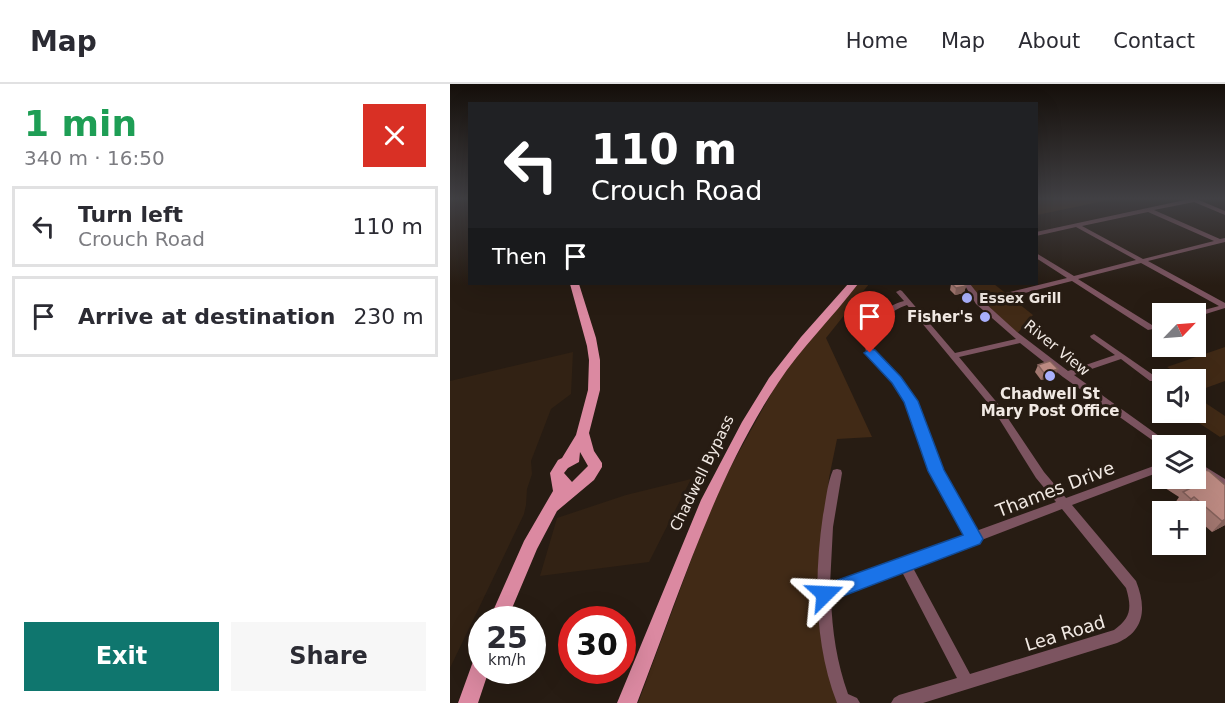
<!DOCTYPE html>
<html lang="en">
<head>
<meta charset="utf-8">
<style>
	body { margin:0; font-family:"DejaVu Sans",sans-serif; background:#f7f7f7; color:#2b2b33; height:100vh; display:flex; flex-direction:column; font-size:22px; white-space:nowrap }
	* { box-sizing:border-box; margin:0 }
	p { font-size:20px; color:#7c7c81 }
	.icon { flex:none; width:33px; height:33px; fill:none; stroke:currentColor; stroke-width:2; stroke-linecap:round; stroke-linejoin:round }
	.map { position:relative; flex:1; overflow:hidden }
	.panel { display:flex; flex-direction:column; background:#fff; width:450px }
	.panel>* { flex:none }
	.top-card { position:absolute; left:18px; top:18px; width:570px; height:183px; border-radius:0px; box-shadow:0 6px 24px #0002; background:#202124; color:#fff; overflow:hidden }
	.needle { width:39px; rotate:65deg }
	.controls { position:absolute; left:702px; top:219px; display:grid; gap:12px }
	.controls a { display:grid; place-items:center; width:54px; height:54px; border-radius:0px; background:#fff; box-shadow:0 6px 24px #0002; font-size:30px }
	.speed { position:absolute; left:18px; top:522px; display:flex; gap:12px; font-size:30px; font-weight:700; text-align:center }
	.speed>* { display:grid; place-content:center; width:78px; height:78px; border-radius:50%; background:#fff; box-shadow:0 6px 24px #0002; line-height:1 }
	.speed small { font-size:15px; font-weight:400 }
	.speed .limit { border:9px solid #d22; background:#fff; color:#111 }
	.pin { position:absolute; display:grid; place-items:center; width:51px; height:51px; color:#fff; margin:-62px -26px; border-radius:50% 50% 50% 0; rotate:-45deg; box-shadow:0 0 6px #0007 }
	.pin .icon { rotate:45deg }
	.me { position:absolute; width:66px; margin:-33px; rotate:69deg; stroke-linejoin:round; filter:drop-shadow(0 0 4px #0008) }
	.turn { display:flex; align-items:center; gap:21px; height:126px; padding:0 24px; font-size:27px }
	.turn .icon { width:78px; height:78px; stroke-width:2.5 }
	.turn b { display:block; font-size:42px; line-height:51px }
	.then { display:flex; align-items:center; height:57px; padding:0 24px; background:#0003; gap:12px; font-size:22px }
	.round { display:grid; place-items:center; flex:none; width:63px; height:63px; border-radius:0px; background:#f7f7f7 }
	.headline { display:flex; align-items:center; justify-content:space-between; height:102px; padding:0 24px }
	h1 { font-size:36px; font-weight:700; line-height:45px; color:#1e9e55 }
	.cta { display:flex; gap:12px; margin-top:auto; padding:12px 24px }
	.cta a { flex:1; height:69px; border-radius:0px; background:#0f766e; color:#fff; font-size:24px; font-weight:700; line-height:69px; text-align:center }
	.cta a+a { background:#f7f7f7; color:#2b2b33 }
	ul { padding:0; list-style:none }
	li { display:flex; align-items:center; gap:18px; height:81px; margin:0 12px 9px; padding:0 12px; border:3px solid #e1e1e2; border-radius:0px }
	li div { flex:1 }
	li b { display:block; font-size:22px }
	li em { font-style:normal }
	header { display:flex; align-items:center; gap:36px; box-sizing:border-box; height:84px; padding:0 30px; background:#fff; border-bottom:2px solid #e1e1e2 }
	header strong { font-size:28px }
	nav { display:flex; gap:33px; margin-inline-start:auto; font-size:21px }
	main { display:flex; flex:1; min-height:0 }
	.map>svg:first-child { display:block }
	.built { fill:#322214 }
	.green { fill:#412a16 }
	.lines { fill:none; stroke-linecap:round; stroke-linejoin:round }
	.minor { fill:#7c5460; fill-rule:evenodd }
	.major { fill:#db89a1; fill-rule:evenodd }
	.wall { fill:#a27770 }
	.shaded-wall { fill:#84615b }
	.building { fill:#bc8a82; stroke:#84615b; stroke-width:1.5 }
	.route { fill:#1a73e8; stroke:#114b97; stroke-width:1.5 }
	.poi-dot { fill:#a9b0fc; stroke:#271c13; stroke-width:2 }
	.labels { text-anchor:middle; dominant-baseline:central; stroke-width:6; stroke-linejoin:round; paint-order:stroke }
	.far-poi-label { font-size:14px; font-weight:bold; fill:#f1e9e3; stroke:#271c13; text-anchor:start }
	.poi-label { font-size:15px; font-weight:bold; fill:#f1e9e3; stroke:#271c13; text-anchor:end }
	.street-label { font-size:15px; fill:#f1e9e3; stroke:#271c13 }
	.near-street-label { font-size:18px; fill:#f1e9e3; stroke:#271c13 }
</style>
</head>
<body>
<header>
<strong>Map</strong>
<nav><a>Home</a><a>Map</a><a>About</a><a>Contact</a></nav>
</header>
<main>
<section class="panel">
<div class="headline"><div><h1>1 min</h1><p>340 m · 16:50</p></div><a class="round" style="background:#d93025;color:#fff"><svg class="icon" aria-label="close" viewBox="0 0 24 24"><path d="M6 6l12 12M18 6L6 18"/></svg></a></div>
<ul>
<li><svg class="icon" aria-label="left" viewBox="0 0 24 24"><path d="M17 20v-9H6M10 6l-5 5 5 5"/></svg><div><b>Turn left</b><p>Crouch Road</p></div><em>110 m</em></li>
<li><svg class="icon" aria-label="arrive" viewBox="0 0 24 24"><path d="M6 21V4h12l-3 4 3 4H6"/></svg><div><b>Arrive at destination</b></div><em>230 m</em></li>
</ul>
<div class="cta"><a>Exit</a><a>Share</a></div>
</section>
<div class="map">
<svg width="775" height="619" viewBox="0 0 775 619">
	<rect width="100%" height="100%" fill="#271c13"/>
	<!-- built -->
	<path class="built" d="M123 268 121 310 101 325 81 377 82 390 77 405 76 421 74 430 0 584V297Z
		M241 395 199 478 90 492 107 434 176 411Z"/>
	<!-- green -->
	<path class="green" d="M586 114H668L587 131Z
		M407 200H419L376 254 422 353 387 355 379 394 375 441 384 595 402 619H188L263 417 285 375 327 299 359 256Z
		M517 200H544L583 231 566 251 529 218Z
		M775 263V297L753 305 746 300V296L735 295 717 283Z
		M748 314 775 332V351L770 353 734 329 746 328V315Z"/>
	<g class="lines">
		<!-- minor -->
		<path class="minor" d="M744 114 775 127V131L744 118 704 126 770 155 775 154V158L698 177 775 219V224L746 233V230L743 229 769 222 691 179 628 195 702 241 712 239V243L698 246 622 197 535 219 567 248 618 287 665 271 641 254 640 252 644 250 706 293 707 295 706 297H700L671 275 624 291 723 362H712V363L613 293 570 259 509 273 549 321 594 388 616 414 712 379V387L622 421 686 497C696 522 696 547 667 559L473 619H441L444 614 449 611 507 594 451 486 381 513C382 547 387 579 398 610L407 614 410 619H387C364 560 364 493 373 431 376 417 377 400 383 386L387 385 391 386 392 389 383 443 380 501 516 451 481 387 457 318 443 298 416 269 414 252C425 236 434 222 454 217L446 208 450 206 452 207 505 269 566 255 526 220 514 200H520L532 215 617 194 586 174V169L624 192 686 176 626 143 586 152V148ZM698 128 764 157 693 175 632 142ZM457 221 543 325 586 394 606 418 526 447 491 386 466 317 449 294 424 268 422 252C432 238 440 226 457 221ZM612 425 676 504C682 524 681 534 664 546L520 590 462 482 522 459H528L529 457Z
			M746 377 775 395V405L746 386Z"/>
		<!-- major -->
		<path class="major" d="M120 200H129L146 254 150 276V306L139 349 144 367 152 379V383L144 396 107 427 87 465 57 536H39L74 457 103 407 100 389 108 376 112 374 126 351 138 306 139 276 137 262ZM130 368 138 382 122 398 114 389 118 384 129 378Z
			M398 200H408C382 234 351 264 328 299 265 393 228 514 187 619H167L251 416 292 338 319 294 351 253Z
			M32 570V586H39L28 619H8L25 572Z"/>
	</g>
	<!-- wall -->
	<path class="wall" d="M501 200 516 202 514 209 505 211 500 206Z
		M588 281 605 292 591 296 585 288Z
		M722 394H746L775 401V441L762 448 746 434V428H738L735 425 732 426 725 419 729 413 715 404Z"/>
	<!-- shaded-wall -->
	<path class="shaded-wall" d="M516 202 514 209 505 211 506 204Z
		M608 285 605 292 591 296 594 289Z
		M744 413 735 425 732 426 741 415Z
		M775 435V441L762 448 772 437Z"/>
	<!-- building -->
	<path class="building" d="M502 200H514L516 202 506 204Z
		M600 277 608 285 594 289 588 281Z
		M746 384H747L759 387 775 401V435L772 437 744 413 741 415 733 408 741 404 726 394H746Z"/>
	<!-- sky -->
	<linearGradient id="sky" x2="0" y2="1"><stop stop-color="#150f0a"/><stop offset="0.57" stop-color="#414044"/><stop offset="1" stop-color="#414044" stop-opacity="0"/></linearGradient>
	<rect width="775" height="201" fill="url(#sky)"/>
	<!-- route -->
	<path class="route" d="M420 265 425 266 451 293 468 317 494 386 533 455 530 460 375 519 368 516 365 510 368 503 513 451 478 387 454 318 442 299 414 269Z"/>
	<!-- markers -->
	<g class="poi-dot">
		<circle cx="517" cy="214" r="6"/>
		<circle cx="535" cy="233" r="6"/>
		<circle cx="600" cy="292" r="6"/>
	</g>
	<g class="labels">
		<!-- far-poi labels -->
		<g class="far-poi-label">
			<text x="529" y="214">Essex Grill</text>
		</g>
		<!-- poi labels -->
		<g class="poi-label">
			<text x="523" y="233">Fisher's</text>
			<text x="600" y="310" text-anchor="middle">Chadwell St<tspan x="600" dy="17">Mary Post Office</tspan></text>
		</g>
		<!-- street labels -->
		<g class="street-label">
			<text transform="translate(607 264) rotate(39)">River View</text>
			<text transform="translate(252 389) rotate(-64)">Chadwell Bypass</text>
		</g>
		<!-- near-street labels -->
		<g class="near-street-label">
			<text transform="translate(605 405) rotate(-21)">Thames Drive</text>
			<text transform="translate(615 549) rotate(-17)">Lea Road</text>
		</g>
	</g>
</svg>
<div class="controls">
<a><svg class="needle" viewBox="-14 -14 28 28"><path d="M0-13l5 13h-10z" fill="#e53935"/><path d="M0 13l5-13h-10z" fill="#7c7c81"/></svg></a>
<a><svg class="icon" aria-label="sound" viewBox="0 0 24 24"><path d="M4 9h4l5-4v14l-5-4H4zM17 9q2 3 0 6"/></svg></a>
<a><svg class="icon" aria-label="layers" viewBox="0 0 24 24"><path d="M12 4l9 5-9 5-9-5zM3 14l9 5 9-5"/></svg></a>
<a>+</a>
</div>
<div class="speed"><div>25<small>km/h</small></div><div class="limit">30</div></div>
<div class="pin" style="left:420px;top:269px;background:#d93025"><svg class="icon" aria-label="arrive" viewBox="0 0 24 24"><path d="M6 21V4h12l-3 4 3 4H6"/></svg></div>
<svg class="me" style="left:375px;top:510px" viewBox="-20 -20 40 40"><path d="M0-17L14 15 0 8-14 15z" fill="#1a73e8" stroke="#fff" stroke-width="4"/></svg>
<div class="top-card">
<div class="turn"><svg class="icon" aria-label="left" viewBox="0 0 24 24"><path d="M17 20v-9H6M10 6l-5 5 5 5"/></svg><div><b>110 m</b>Crouch Road</div></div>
<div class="then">Then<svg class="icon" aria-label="arrive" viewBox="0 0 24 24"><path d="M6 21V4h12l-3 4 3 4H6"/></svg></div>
</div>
</div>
</main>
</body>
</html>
